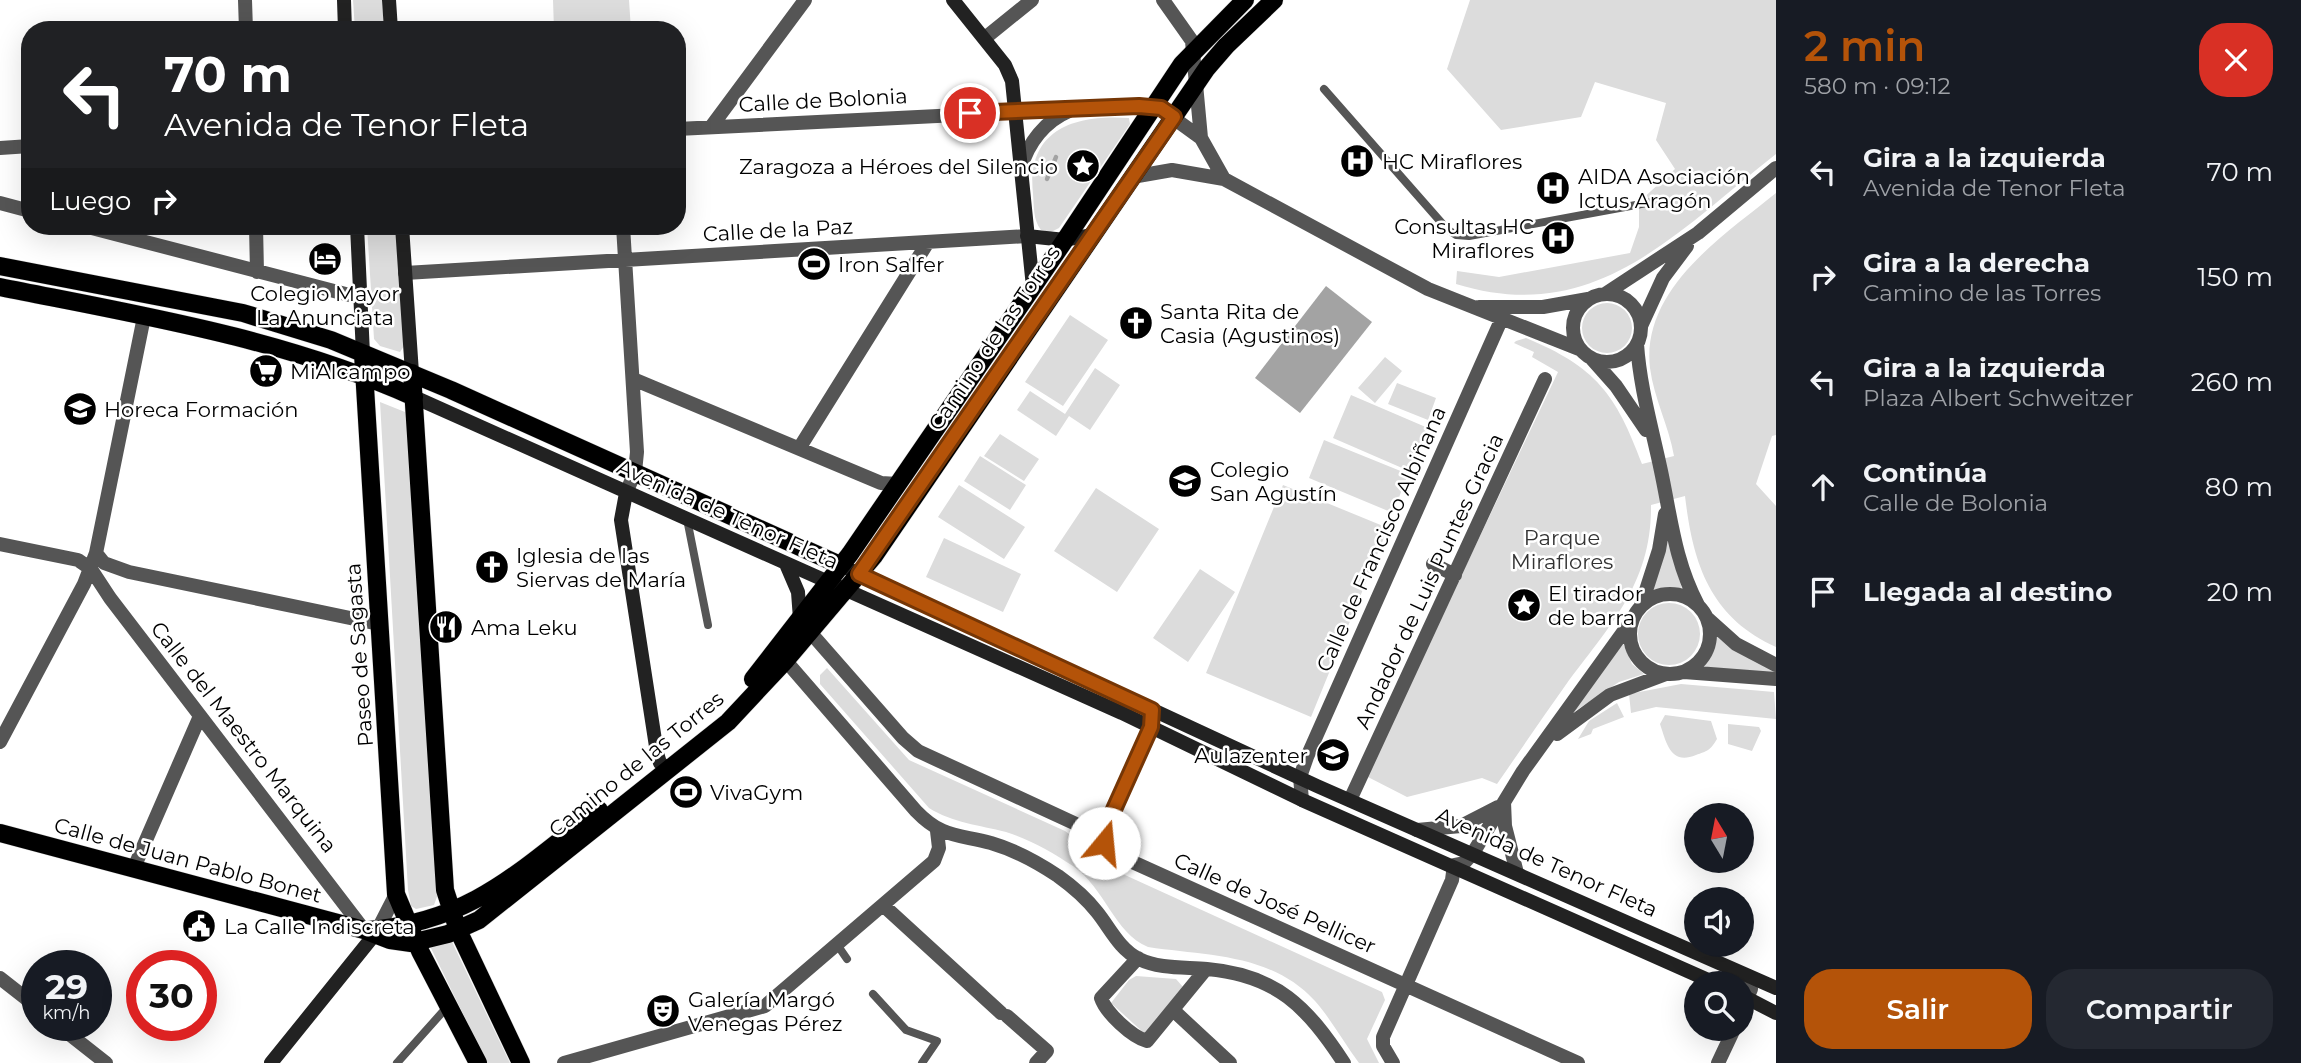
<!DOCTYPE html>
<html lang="es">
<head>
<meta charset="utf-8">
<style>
	body { margin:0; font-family:Montserrat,sans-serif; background:#242831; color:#f1f3f6; height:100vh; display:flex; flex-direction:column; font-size:26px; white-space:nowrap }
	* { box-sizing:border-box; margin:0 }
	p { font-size:23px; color:#9ea1a6 }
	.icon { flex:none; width:38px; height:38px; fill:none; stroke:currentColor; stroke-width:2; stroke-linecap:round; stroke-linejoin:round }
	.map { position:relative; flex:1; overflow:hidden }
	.panel { display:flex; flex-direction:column; background:#171b24; width:525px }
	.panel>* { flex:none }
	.hud { position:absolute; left:21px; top:21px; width:665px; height:214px; border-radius:28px; box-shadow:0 7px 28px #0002; background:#202124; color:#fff; overflow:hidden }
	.needle { width:46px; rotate:350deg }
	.tools { position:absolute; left:1684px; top:803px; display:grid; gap:14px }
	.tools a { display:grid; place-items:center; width:70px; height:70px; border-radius:50%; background:#171b24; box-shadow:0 7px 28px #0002; font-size:35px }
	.speed { position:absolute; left:21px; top:950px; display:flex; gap:14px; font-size:35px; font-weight:700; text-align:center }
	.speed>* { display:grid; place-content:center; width:91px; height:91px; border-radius:50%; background:#171b24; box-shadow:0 7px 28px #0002; line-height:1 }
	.speed small { font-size:18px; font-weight:400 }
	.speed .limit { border:10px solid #d22; background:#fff; color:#111 }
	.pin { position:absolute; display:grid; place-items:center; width:60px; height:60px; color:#fff; margin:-30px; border:4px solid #fff; border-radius:50%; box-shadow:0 2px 7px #0007 }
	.me { position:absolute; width:77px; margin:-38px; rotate:17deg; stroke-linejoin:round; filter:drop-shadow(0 0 5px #0008) }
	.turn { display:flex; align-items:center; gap:24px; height:147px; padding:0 28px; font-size:32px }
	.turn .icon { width:91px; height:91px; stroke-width:2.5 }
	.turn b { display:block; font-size:49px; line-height:60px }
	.then { display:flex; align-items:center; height:66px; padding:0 28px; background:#0003; gap:14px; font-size:26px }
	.round { display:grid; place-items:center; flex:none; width:74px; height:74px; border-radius:28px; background:#242831 }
	.head { display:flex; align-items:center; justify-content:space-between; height:119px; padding:0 28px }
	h1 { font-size:42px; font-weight:600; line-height:52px; color:#b45309 }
	.button { display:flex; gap:14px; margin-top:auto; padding:14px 28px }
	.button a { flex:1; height:80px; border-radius:28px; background:#b45309; color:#fff; font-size:28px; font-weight:600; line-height:80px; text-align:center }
	.button a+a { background:#242831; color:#f1f3f6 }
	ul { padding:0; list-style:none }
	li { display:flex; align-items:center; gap:21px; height:105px; padding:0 28px }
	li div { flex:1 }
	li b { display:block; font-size:26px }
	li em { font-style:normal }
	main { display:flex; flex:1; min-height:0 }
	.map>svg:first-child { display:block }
	.green { fill:#dcdcdc }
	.water { fill:#a3a3a3 }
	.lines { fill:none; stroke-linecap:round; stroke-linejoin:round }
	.stream { stroke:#a3a3a3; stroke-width:4.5 }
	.primary-casing { stroke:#dbdbdb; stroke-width:19 }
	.lane { stroke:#555; stroke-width:8 }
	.street { stroke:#555; stroke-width:14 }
	.secondary { stroke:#222; stroke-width:14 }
	.primary { stroke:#000; stroke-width:18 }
	.route-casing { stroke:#753606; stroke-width:18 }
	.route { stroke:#b45309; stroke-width:12 }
	.labels { text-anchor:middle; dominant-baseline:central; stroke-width:5; stroke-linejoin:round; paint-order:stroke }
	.street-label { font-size:21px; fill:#000; stroke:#fff }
	.poi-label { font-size:21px; fill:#000; stroke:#fff; text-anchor:start }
	.park-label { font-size:21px; fill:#333; stroke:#fff }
</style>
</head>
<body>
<main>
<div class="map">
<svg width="1776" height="1063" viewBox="0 0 1776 1063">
	<rect width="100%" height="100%" fill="#fff"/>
	<!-- green -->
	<path class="green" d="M353 0H382L384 30H355Z
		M553 0H629L631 30H554Z
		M1470 0H1776V154C1675 233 1595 327 1456 284L1457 271 1499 277 1630 253 1639 227V202L1675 169 1656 140 1666 103 1595 82 1581 117 1501 130 1447 69Z
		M1129 118 1130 124 1059 228 1051 232 1041 230C1033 220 1034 206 1033 194 1026 130 1074 114 1129 118Z
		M1776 193V435L1772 436 1756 484 1776 506V647C1710 617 1693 564 1685 496L1651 505C1652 584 1609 626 1565 686 1542 718 1520 751 1497 784L1482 778 1407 797 1366 776 1558 372 1532 357 1534 352 1514 343 1516 341 1526 338C1596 367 1616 394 1642 464L1674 456C1669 426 1654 399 1650 368 1641 289 1723 236 1776 193Z
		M367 226H396L404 346 400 352 380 346 374 339Z
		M1582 328a25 25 0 1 1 50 0a25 25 0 1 1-50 0Z
		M1070 315 1108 340 1063 406 1025 382Z
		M1385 357 1402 371 1375 403 1358 388Z
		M1095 368 1120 385 1090 430 1069 416 1056 436 1017 410 1030 391 1065 414Z
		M1397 383 1436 398 1428 420 1388 404Z
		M1351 395 1428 428 1409 471 1333 438Z
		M380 402 405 412 407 416 438 894 434 905 416 909 411 906 408 890Z
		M1000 434 1039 459 1024 481 984 456Z
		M1324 440 1408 474 1393 513 1309 478Z
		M980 456 1026 485 1010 510 964 481Z
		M959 485 1025 527 1004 559 938 517Z
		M1283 485 1388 528 1311 717 1206 673Z
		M1096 488 1159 529 1117 592 1054 551Z
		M1667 536 1682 589 1665 588 1651 592Z
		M944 538 1021 574 1003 612 926 577Z
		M1200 569 1235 592 1188 662 1153 638Z
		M1638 634a31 31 0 1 1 62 0a31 31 0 1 1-62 0Z
		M1717 636 1776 671V675L1703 667 1713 653Z
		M1623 643 1632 664 1644 674 1619 682 1572 713Z
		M827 668 909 760 1065 831 1084 845 1103 865 1382 992 1385 1000 1367 1039 1379 1063H1359C1344 1043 1331 1019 1315 1001 1271 953 1207 956 1148 947 1114 933 1105 888 1073 866 1052 852 1029 839 1006 832 979 825 953 823 929 808L820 684V675Z
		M1681 684 1774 692 1776 719 1656 707 1631 713 1629 694Z
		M1617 703 1624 717 1593 729 1591 734 1578 739 1589 721Z
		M1665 715 1711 721 1717 739C1710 751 1707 751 1696 755 1671 765 1667 745 1660 724Z
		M1728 724 1759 727 1761 731 1752 751 1728 744Z
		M448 932 454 946 510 1063H487L426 938Z
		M1136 976 1176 979 1183 987 1145 1034 1111 1003 1129 980Z"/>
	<!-- water -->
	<path class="water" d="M1326 286 1372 322 1300 413 1255 378Z"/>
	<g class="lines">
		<!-- stream -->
		<path class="stream" d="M1047 179 1056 157"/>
		<!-- primary casing -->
		<g class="primary-casing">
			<path id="primary" d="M0 266 243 313 331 340 451 390 840 565
				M0 287C140 315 282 338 414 397
				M363 354 396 894 420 951 478 1063
				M412 373 445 890 458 930 521 1063
				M753 679 850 554 1065 240 1182 64 1245 0
				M0 833 364 930 390 940 411 943 448 934 479 920 728 722 786 660 874 556 1207 68 1226 46 1274 0
				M368 930C472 922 520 870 599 810"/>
		</g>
		<!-- lane -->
		<path class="lane" d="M1324 89 1447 229 1456 235 1469 236 1652 202
			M687 519 708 625
			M836 943 847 959
			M873 994 906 1030 937 1041 922 1063
			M397 1063 447 1007"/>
		<!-- street -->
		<path class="street" d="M245 0 246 30
			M1163 0 1192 41 1201 138 1224 179
			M985 38 1032 0
			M711 127 805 0
			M677 129 1139 106 1161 109 1201 138
			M0 148 30 146
			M1021 168C1028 143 1045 121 1069 111
			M1132 177 1172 170 1224 179 1428 289 1579 349
			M0 203 30 211
			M84 226 361 298
			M256 226 257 272
			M623 226 637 452 635 472 626 493
			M405 273 1027 236
			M1573 328a34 34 0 1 1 68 0a34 34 0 1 1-68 0Z
			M1605 294 1698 233 1776 168
			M1479 307H1543L1588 299
			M1641 326 1663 278 1687 246
			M1637 344C1640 388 1652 428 1661 471 1671 518 1675 562 1698 605
			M1592 359 1616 386 1646 430
			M633 379 881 483 898 484
			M800 447 928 242
			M0 544 78 560 91 569 110 598 364 930
			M96 553 104 563 129 572 379 624
			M1433 564 1455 575
			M1630 634a40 40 0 1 1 80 0a40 40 0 1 1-80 0Z
			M1641 606 1659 550 1665 514
			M1707 618 1736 644 1776 665
			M810 632 903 738 918 751 1102 836 1109 850 1117 855 1578 1063
			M779 653 916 811C942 838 957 834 991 843 1015 850 1037 862 1058 876 1072 886 1086 898 1097 912 1110 928 1119 949 1139 959 1159 969 1185 967 1207 969 1277 975 1307 1007 1344 1063
			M1684 672 1776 679
			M1557 734 1610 695 1666 674
			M0 742 84 584 96 553 144 317
			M1302 800 1300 777 1307 757 1502 318
			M1350 800 1545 379
			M1504 802 1505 826 1517 873
			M1417 830 1461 826 1498 807
			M1102 836 1146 740 1153 715
			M133 870 200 716
			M884 906 1001 1013
			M376 933 396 894
			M1138 958 1101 998C1106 1013 1132 1037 1147 1041L1206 969
			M0 978 37 1007
			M1173 1010 1230 1063
			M1741 1013 1751 989 1749 977
			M1007 1016 1047 1051 1036 1063
			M59 1026 106 1063
			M564 1063 765 1006 934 861 939 848 937 831
			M1393 1063 1383 1046V1037L1452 880 1454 865 1464 863 1473 853 1523 771 1634 617
			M1718 1063 1734 1029"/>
		<!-- secondary -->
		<path class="secondary" d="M344 0 345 30
			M389 0 391 30
			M953 0 1005 65 1012 81 1033 287
			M357 226 363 354
			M402 226 412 373
			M1027 236 1065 240 1091 235
			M414 397 1122 713 1302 800 1717 984
			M626 493 621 520 657 753 660 763 670 770
			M786 564 798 592 800 619
			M840 565 1317 786 1776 988
			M1741 995 1776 1013
			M271 1063 375 934"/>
		<!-- primary -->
		<use href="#primary" class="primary"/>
	</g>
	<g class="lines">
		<!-- route casing -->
		<g class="route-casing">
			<path id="route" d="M970 113 1139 106 1161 108 1174 117 859 574 1152 710 1151 727 1102 836 1104 843"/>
		</g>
		<!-- route -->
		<use href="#route" class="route"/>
	</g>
	<!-- icons -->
	<defs>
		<g id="hospital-disc" transform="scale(1.75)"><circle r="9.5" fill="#000" stroke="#fff"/><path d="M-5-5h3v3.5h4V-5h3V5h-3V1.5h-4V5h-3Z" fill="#fff"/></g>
		<g id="sight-disc" transform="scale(1.75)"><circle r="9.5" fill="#000" stroke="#fff"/><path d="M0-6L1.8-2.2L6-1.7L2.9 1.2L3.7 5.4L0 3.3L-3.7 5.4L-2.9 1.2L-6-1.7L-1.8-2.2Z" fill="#fff"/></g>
		<g id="hotel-disc" transform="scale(1.75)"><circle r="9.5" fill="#000" stroke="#fff"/><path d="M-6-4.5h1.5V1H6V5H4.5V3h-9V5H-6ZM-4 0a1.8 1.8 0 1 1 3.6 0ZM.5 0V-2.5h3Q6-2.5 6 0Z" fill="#fff"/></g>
		<g id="stadium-disc" transform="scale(1.75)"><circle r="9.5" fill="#000" stroke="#fff"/><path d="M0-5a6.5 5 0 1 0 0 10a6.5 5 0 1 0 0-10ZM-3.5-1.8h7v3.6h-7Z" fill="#fff"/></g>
		<g id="church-disc" transform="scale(1.75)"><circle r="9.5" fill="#000" stroke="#fff"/><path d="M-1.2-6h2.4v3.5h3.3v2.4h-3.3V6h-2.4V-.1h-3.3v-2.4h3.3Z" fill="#fff"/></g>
		<g id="supermarket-disc" transform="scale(1.75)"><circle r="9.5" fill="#000" stroke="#fff"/><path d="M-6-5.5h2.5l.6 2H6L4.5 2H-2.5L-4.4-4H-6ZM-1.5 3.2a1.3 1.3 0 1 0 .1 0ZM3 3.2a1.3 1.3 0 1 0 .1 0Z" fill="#fff"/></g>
		<g id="school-disc" transform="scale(1.75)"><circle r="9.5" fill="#000" stroke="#fff"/><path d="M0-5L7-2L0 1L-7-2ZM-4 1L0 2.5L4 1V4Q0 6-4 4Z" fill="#fff"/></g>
		<g id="restaurant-disc" transform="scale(1.75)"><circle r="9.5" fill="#000" stroke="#fff"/><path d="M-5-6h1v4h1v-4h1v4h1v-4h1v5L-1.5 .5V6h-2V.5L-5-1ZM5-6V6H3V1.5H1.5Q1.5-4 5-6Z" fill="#fff"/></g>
		<g id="civic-disc" transform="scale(1.75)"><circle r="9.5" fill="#000" stroke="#fff"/><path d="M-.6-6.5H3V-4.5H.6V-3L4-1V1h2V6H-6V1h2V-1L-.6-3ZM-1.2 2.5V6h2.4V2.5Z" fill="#fff"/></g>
		<g id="theatre-disc" transform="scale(1.75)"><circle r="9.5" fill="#000" stroke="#fff"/><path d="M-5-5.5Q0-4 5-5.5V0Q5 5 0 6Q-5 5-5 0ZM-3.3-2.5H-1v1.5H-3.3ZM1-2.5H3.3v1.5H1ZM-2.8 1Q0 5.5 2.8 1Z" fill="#fff"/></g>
	</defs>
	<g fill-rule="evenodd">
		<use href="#hospital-disc" x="1357" y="161"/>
		<use href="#sight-disc" x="1083" y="166"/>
		<use href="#hospital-disc" x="1553" y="188"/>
		<use href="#hospital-disc" x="1558" y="238"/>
		<use href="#hotel-disc" x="325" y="259"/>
		<use href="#stadium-disc" x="814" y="264"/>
		<use href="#church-disc" x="1136" y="323"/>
		<use href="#supermarket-disc" x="266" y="371"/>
		<use href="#school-disc" x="80" y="409"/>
		<use href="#school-disc" x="1185" y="481"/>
		<use href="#church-disc" x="492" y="567"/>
		<use href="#sight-disc" x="1524" y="605"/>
		<use href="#restaurant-disc" x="446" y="627"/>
		<use href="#school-disc" x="1333" y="755"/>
		<use href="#stadium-disc" x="686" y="792"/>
		<use href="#civic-disc" x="199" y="926"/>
		<use href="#theatre-disc" x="663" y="1011"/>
	</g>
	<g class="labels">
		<!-- street labels -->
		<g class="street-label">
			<text transform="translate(823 100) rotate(-3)">Calle de Bolonia</text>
			<text transform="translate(778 230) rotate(-3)">Calle de la Paz</text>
			<text transform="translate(994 338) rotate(-56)">Camino de las Torres</text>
			<text transform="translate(728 514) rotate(24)">Avenida de Tenor Fleta</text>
			<text transform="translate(1381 539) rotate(-66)">Calle de Francisco Albiñana</text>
			<text transform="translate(1429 581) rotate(-65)">Andador de Luis Puntes Gracia</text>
			<text transform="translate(359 655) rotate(-94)">Paseo de Sagasta</text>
			<text transform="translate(244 737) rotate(52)">Calle del Maestro Marquina</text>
			<text transform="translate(636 764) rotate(-39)">Camino de las Torres</text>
			<text transform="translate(188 860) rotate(15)">Calle de Juan Pablo Bonet</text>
			<text transform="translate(1547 862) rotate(24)">Avenida de Tenor Fleta</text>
			<text transform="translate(1275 903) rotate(24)">Calle de José Pellicer</text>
		</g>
		<!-- poi labels -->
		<g class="poi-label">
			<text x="1382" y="161">HC Miraflores</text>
			<text x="1058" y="166" text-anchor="end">Zaragoza a Héroes del Silencio</text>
			<text x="1578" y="176">AIDA Asociación<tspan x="1578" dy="24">Ictus Aragón</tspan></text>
			<text x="1534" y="226" text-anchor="end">Consultas HC<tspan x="1534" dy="24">Miraflores</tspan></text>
			<text x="838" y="264">Iron Salfer</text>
			<text x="325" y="293" text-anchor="middle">Colegio Mayor<tspan x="325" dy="24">La Anunciata</tspan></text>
			<text x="1160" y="311">Santa Rita de<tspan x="1160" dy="24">Casia (Agustinos)</tspan></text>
			<text x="290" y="371">MiAlcampo</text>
			<text x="104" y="409">Horeca Formación</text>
			<text x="1210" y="469">Colegio<tspan x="1210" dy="24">San Agustín</tspan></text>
			<text x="516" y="555">Iglesia de las<tspan x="516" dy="24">Siervas de María</tspan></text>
			<text x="1548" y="593">El tirador<tspan x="1548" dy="24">de barra</tspan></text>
			<text x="471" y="627">Ama Leku</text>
			<text x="1308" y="755" text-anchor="end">Aulazenter</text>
			<text x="710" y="792">VivaGym</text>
			<text x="224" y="926">La Calle Indiscreta</text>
			<text x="688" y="999">Galería Margó<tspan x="688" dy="24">Venegas Pérez</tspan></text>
		</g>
		<!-- park labels -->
		<g class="park-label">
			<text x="1562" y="537">Parque<tspan x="1562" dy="24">Miraflores</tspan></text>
		</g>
	</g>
</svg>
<div class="tools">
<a><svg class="needle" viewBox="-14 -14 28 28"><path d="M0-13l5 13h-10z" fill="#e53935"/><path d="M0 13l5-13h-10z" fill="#9ea1a6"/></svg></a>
<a><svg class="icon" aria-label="sound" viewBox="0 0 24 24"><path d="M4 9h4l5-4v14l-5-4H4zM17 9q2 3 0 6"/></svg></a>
<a><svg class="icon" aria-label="search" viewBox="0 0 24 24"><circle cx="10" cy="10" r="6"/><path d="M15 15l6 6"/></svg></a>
</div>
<div class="speed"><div>29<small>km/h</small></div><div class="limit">30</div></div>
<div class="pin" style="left:970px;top:113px;background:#d93025"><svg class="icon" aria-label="arrive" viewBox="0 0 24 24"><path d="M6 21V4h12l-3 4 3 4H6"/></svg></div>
<svg class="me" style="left:1104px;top:843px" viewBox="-20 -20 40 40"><circle r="19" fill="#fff"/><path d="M0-13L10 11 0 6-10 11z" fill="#b45309"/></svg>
<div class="hud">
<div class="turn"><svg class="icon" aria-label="left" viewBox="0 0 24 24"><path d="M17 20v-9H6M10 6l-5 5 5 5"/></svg><div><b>70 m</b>Avenida de Tenor Fleta</div></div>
<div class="then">Luego<svg class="icon" aria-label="right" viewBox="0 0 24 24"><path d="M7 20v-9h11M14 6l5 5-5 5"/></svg></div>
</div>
</div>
<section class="panel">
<div class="head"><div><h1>2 min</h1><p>580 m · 09:12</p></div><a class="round" style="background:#d93025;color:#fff"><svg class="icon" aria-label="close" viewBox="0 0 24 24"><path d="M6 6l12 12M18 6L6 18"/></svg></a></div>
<ul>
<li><svg class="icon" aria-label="left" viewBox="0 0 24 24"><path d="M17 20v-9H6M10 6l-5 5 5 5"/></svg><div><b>Gira a la izquierda</b><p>Avenida de Tenor Fleta</p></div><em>70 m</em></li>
<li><svg class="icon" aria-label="right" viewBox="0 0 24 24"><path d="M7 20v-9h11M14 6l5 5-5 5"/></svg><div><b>Gira a la derecha</b><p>Camino de las Torres</p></div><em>150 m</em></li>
<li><svg class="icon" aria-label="left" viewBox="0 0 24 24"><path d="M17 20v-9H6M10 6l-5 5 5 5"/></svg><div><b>Gira a la izquierda</b><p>Plaza Albert Schweitzer</p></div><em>260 m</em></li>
<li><svg class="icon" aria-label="ahead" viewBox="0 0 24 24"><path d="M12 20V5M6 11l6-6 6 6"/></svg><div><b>Continúa</b><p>Calle de Bolonia</p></div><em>80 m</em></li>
<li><svg class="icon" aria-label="arrive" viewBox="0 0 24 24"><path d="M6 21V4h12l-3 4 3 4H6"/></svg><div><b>Llegada al destino</b></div><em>20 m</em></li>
</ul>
<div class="button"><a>Salir</a><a>Compartir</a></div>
</section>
</main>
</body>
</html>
